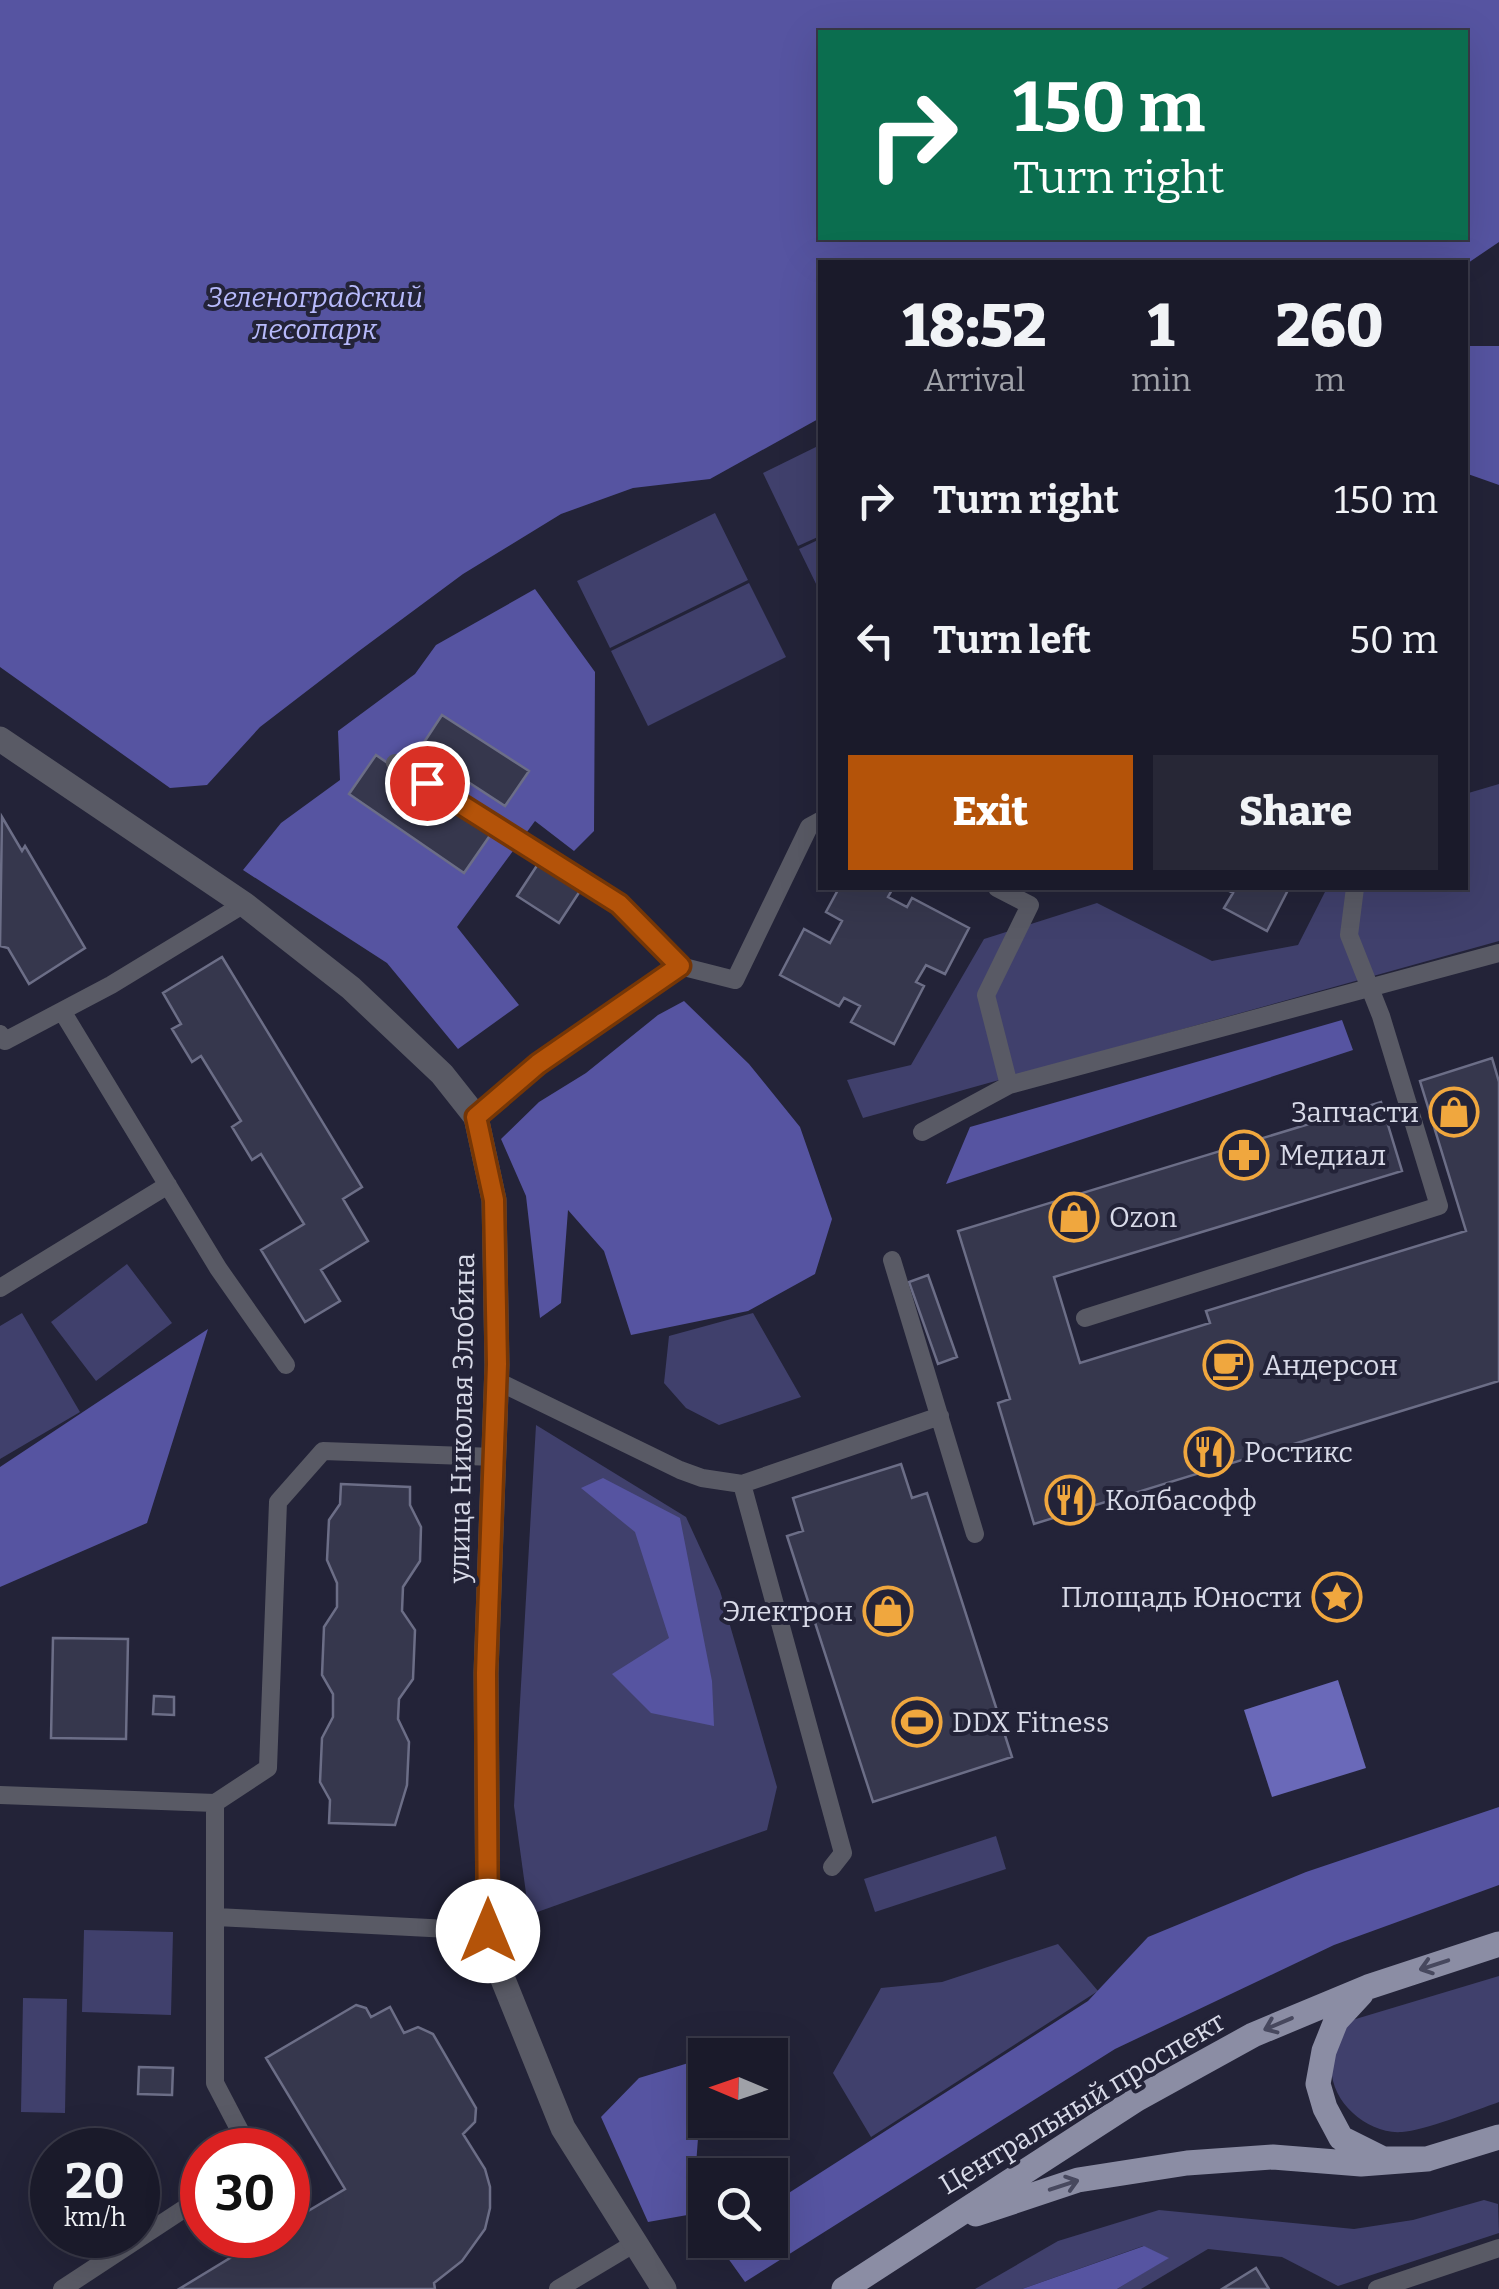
<!DOCTYPE html>
<html lang="en">
<head>
<meta charset="utf-8">
<style>
	body { margin:0; font-family:Bitter,serif; background:#272736; color:#f1f3f6; height:100vh; display:flex; flex-direction:column; font-size:38px; white-space:nowrap }
	* { box-sizing:border-box; margin:0 }
	p { font-size:32px; color:#9fa1a8 }
	.icon { flex:none; width:55px; height:55px; fill:none; stroke:currentColor; stroke-width:2; stroke-linecap:round; stroke-linejoin:round }
	.map { position:relative; flex:1; overflow:hidden }
	.sheet { position:absolute; left:818px; top:260px; width:650px; height:630px; display:flex; flex-direction:column; background:#1a1a2a; border-radius:0px; box-shadow:0 10px 40px #0002,0 0 0 2px #383847 }
	.sheet>* { flex:none }
	.banner { position:absolute; left:818px; top:30px; width:650px; height:210px; border-radius:0px; box-shadow:0 10px 40px #0002,0 0 0 2px #383847; background:#0b6e4f; color:#fff; overflow:hidden }
	.needle { width:65px; rotate:272deg }
	.buttons { position:absolute; left:688px; top:2038px; display:grid; gap:20px }
	.buttons a { display:grid; place-items:center; width:100px; height:100px; border-radius:0px; background:#1a1a2a; box-shadow:0 10px 40px #0002,0 0 0 2px #383847; font-size:50px }
	.speed { position:absolute; left:30px; top:2128px; display:flex; gap:20px; font-size:50px; font-weight:700; text-align:center }
	.speed>* { display:grid; place-content:center; width:130px; height:130px; border-radius:50%; background:#1a1a2a; box-shadow:0 10px 40px #0002,0 0 0 2px #383847; line-height:1 }
	.speed small { font-size:25px; font-weight:400 }
	.speed .limit { border:15px solid #d22; background:#fff; color:#111 }
	.pin { position:absolute; display:grid; place-items:center; width:85px; height:85px; color:#fff; margin:-42px; border:5px solid #fff; border-radius:50%; box-shadow:0 2px 10px #0007 }
	.me { position:absolute; width:110px; margin:-55px; rotate:0deg; stroke-linejoin:round; filter:drop-shadow(0 0 8px #0008) }
	.turn { display:flex; align-items:center; gap:35px; height:210px; padding:0 30px; font-size:45px }
	.turn .icon { width:130px; height:130px; stroke-width:2.5 }
	.turn b { display:block; font-size:70px; line-height:85px }
	.eta { display:flex; justify-content:space-evenly; align-items:center; height:170px; text-align:center }
	.eta b { font-size:60px; font-weight:800; line-height:70px }
	.primary-button { display:flex; gap:20px; margin-top:auto; padding:20px 30px }
	.primary-button a { flex:1; height:115px; border-radius:0px; background:#b45309; color:#fff; font-size:40px; font-weight:800; line-height:115px; text-align:center }
	.primary-button a+a { background:#272736; color:#f1f3f6 }
	ul { padding:0; list-style:none }
	li { display:flex; align-items:center; gap:30px; height:140px; padding:0 30px }
	li div { flex:1 }
	li b { display:block; font-size:38px }
	li em { font-style:normal }
	.map>svg:first-child { display:block }
	.green { fill:#40406c }
	.forest { fill:#5654a1; fill-rule:evenodd }
	.water { fill:#6a69b9 }
	.building { fill:#36374d; stroke:#6c6e87; stroke-width:2.5 }
	.lines { fill:none; stroke-linecap:round; stroke-linejoin:round }
	.lane { stroke:#595a65; stroke-width:18 }
	.street { stroke:#595a65; stroke-width:25 }
	.primary { stroke:#8b8da4; stroke-width:25 }
	.oneway { stroke:#47485e }
	.route-casing { stroke:#753606; stroke-width:25 }
	.route { stroke:#b45309; stroke-width:18 }
	.labels { text-anchor:middle; dominant-baseline:central; stroke-width:8; stroke-linejoin:round; paint-order:stroke }
	.park-label { font-size:28px; font-style:italic; fill:#b7bafb; stroke:#232338 }
	.poi-label { font-size:28px; fill:#d8dae8; stroke:#232338; text-anchor:start }
	.street-label { font-size:28px; fill:#d8dae8; stroke:#232338 }
</style>
</head>
<body>
<div class="map">
<svg width="1499" height="2289" viewBox="0 0 1499 2289">
	<rect width="100%" height="100%" fill="#232338"/>
	<!-- green -->
	<path class="green" d="M820 445V536L798 546 763 473Z
		M715 513 748 580 610 648 577 581Z
		M820 539V592L799 549Z
		M749 583 786 657 648 726 611 651Z
		M1499 784V941L863 1118 847 1080 911 1065 984 939 1097 903 1212 961 1298 945 1327 888H1465V794Z
		M127 1264 172 1323 96 1381 51 1322Z
		M22 1313 80 1412 0 1459V1326Z
		M753 1313 801 1397 719 1425 686 1408 664 1383 669 1336Z
		M536 1425 686 1517 720 1591 777 1787 767 1830 529 1915 514 1806Z
		M996 1836 1006 1869 875 1912 864 1879Z
		M84 1930 173 1932 171 2015 82 2012Z
		M1058 1944 1098 1991 871 2137 833 2073 881 1988 942 1982Z
		M1499 1976V2102C1476 2110 1423 2131 1402 2132 1365 2135 1323 2096 1333 2057 1336 2045 1344 2033 1349 2021Z
		M23 1998 67 1999 65 2113 21 2112Z
		M1484 2200 1498 2204 1499 2233 1338 2286 1282 2257 1208 2249 1141 2289H1117L1168 2258 1143 2246 1022 2289H975L1058 2241 1159 2210 1354 2229 1413 2220Z"/>
	<!-- forest -->
	<path class="forest" d="M0 0H1499V242L1465 265 820 262V418L710 479 633 488 561 514 463 574 359 651 260 727 207 785 170 788 0 667ZM1465 32V238H820V32Z
		M1465 346H1499V485L1465 473Z
		M535 589 595 672 594 831 574 851 535 821 457 927 519 1005 458 1049 387 963 243 870 281 823 340 780 338 731 415 674 436 645Z
		M684 1001 749 1064 800 1127 832 1219 815 1274 748 1311 631 1335 604 1251 568 1210 561 1303 540 1318 526 1196 501 1139 539 1102 586 1073 658 1015Z
		M1342 1020 1353 1050 946 1184 970 1127Z
		M208 1329 147 1523 0 1587V1467Z
		M603 1478 680 1518 712 1681 714 1726 651 1713 612 1674 669 1638 635 1532 581 1488Z
		M1499 1807V1885L1334 1945 1115 2049 745 2282 715 2240H770V2205L1088 2001 1148 1937 1306 1872Z
		M705 2058V2120H711L699 2125 696 2165 705 2190 693 2214 648 2222 601 2117 639 2078Z
		M1144 2246 1169 2258 1117 2289H1022Z"/>
	<!-- water -->
	<path class="water" d="M1338 1680 1366 1768 1272 1797 1244 1710Z"/>
	<!-- building -->
	<path class="building" d="M442 715 529 771 505 806 419 750Z
		M376 755 491 834 464 873 349 794Z
		M2 817 22 851 25 846 85 948 29 984 8 948 0 946Z
		M538 864 580 891 559 923 517 896Z
		M839 888H893L888 897 907 907 912 898 969 928 945 974 926 965 916 982 924 986 894 1044 851 1022 860 1006 844 998 839 1006 780 975 804 929 830 943 842 921 826 912Z
		M1223 888H1289L1267 931 1224 908 1233 893Z
		M222 957 362 1187 343 1199 368 1241 321 1270 340 1301 305 1322 261 1250 304 1224 261 1154 252 1160 232 1127 241 1121 201 1056 192 1062 172 1029 181 1024 163 993Z
		M1492 1058 1499 1082V1381L1034 1524 998 1403 1010 1399 958 1231 1381 1102 1402 1171 1054 1277 1080 1363 1210 1323 1206 1311 1466 1231 1420 1081Z
		M928 1275 957 1357 938 1364 909 1282Z
		M901 1464 912 1498 927 1493 1012 1757 873 1802 787 1536 803 1531 793 1498Z
		M341 1484 410 1487V1505L421 1527 420 1561 403 1587 402 1611 415 1630 413 1679 399 1699 398 1719 409 1742 407 1785 395 1825 329 1823 330 1800 320 1782 322 1738 333 1717V1694L322 1675 324 1627 337 1607V1583L327 1560 329 1520 340 1504Z
		M53 1638 128 1639 126 1739 51 1738Z
		M154 1696 174 1697V1715L153 1714Z
		M356 2005 366 2008 371 2017 390 2007 404 2033 418 2027 433 2034 476 2108 475 2122 463 2134 485 2169 490 2187V2208L485 2229 462 2261 434 2283 435 2289H179L268 2235H288V2223L345 2189 266 2058Z
		M139 2067 173 2068 172 2095 138 2094Z
		M1256 2268 1269 2289H1222Z"/>
	<g class="lines">
		<!-- lane -->
		<path class="lane" d="M395 763 619 904 680 966 735 980 809 827 820 821
			M997 888 1030 905 986 995 1009 1085
			M62 1011 218 1268 286 1365
			M0 1034 5 1041 111 985 244 904
			M476 1117 538 1063 680 966
			M922 1132 1009 1085 1499 953
			M892 1260 975 1534
			M0 1288 168 1185
			M1085 1318 1439 1206 1381 1016 1349 935 1355 888
			M497 1381 680 1470 702 1478 742 1484 940 1416
			M742 1484 843 1853 832 1867
			M0 1795 215 1803
			M216 1917 488 1931
			M250 2150 215 2083V1803L268 1768 278 1502 323 1451 495 1457
			M62 2289 202 2197
			M558 2289 635 2243
			M1377 2289 1499 2248"/>
		<!-- street -->
		<path class="street" d="M0 739 244 904 351 988 442 1074 476 1117 494 1200 497 1365 486 1673 488 1931 500 1972 563 2128 664 2289"/>
		<!-- primary -->
		<path class="primary" d="M1361 1994 1336 2021 1324 2051 1318 2084 1325 2108 1341 2138 1383 2159H1427L1499 2137
			M976 2214 1078 2180 1187 2163 1273 2157 1361 2164 1427 2159
			M844 2289 1137 2099 1253 2035 1368 1987 1499 1944"/>
	</g>
	<!-- one-way arrows -->
	<defs><path id="oneway-shaft" d="M-6 0H5M1.5-3L5.5 0L1.5 3" fill="none" stroke-width="1.6" stroke-linecap="round" stroke-linejoin="round" transform="scale(2.5)"/></defs>
	<g class="oneway">
		<use href="#oneway-shaft" transform="translate(1434 1965) rotate(162)"/>
		<use href="#oneway-shaft" transform="translate(1278 2024) rotate(157)"/>
		<use href="#oneway-shaft" transform="translate(1064 2185) rotate(-18)"/>
	</g>
	<g class="lines">
		<!-- route casing -->
		<g class="route-casing">
			<path id="route" d="M427 783 619 904 680 966 538 1064 476 1117 494 1200 497 1364 486 1673 488 1931"/>
		</g>
		<!-- route -->
		<use href="#route" class="route"/>
	</g>
	<!-- icons -->
	<defs>
		<g id="shop-ring" transform="scale(2.5)"><circle r="9.5" fill="#232338" stroke="#f0a73e" stroke-width="1.5"/><path d="M-5-2.5h2.3a2.7 3.5 0 0 1 5.4 0H5L5.5 6h-11ZM-1.5-2.5h3a1.5 2.3 0 0 0-3 0Z" fill="#f0a73e"/></g>
		<g id="pharmacy-ring" transform="scale(2.5)"><circle r="9.5" fill="#232338" stroke="#f0a73e" stroke-width="1.5"/><path d="M-2-6h4v4h4v4h-4v4h-4v-4h-4v-4h4Z" fill="#f0a73e"/></g>
		<g id="cafe-ring" transform="scale(2.5)"><circle r="9.5" fill="#232338" stroke="#f0a73e" stroke-width="1.5"/><path d="M-5.5-4.5H6V0H3Q3 3.5 0 3.5H-2.5Q-5.5 3.5-5.5 0ZM3-3.2v2h1.7v-2ZM-6 4.5H4V6H-6Z" fill="#f0a73e"/></g>
		<g id="restaurant-ring" transform="scale(2.5)"><circle r="9.5" fill="#232338" stroke="#f0a73e" stroke-width="1.5"/><path d="M-5-6h1v4h1v-4h1v4h1v-4h1v5L-1.5 .5V6h-2V.5L-5-1ZM5-6V6H3V1.5H1.5Q1.5-4 5-6Z" fill="#f0a73e"/></g>
		<g id="sight-ring" transform="scale(2.5)"><circle r="9.5" fill="#232338" stroke="#f0a73e" stroke-width="1.5"/><path d="M0-6L1.8-2.2L6-1.7L2.9 1.2L3.7 5.4L0 3.3L-3.7 5.4L-2.9 1.2L-6-1.7L-1.8-2.2Z" fill="#f0a73e"/></g>
		<g id="stadium-ring" transform="scale(2.5)"><circle r="9.5" fill="#232338" stroke="#f0a73e" stroke-width="1.5"/><path d="M0-5a6.5 5 0 1 0 0 10a6.5 5 0 1 0 0-10ZM-3.5-1.8h7v3.6h-7Z" fill="#f0a73e"/></g>
	</defs>
	<g fill-rule="evenodd">
		<use href="#shop-ring" x="1454" y="1112"/>
		<use href="#pharmacy-ring" x="1244" y="1155"/>
		<use href="#shop-ring" x="1074" y="1217"/>
		<use href="#cafe-ring" x="1228" y="1365"/>
		<use href="#restaurant-ring" x="1209" y="1452"/>
		<use href="#restaurant-ring" x="1070" y="1500"/>
		<use href="#sight-ring" x="1337" y="1597"/>
		<use href="#shop-ring" x="888" y="1611"/>
		<use href="#stadium-ring" x="917" y="1722"/>
	</g>
	<g class="labels">
		<!-- park labels -->
		<g class="park-label">
			<text x="315" y="297">Зеленоградский<tspan x="315" dy="32">лесопарк</tspan></text>
		</g>
		<!-- poi labels -->
		<g class="poi-label">
			<text x="1419" y="1112" text-anchor="end">Запчасти</text>
			<text x="1279" y="1155">Медиал</text>
			<text x="1109" y="1217">Ozon</text>
			<text x="1263" y="1365">Андерсон</text>
			<text x="1244" y="1452">Ростикс</text>
			<text x="1105" y="1500">Колбасофф</text>
			<text x="1302" y="1597" text-anchor="end">Площадь Юности</text>
			<text x="853" y="1611" text-anchor="end">Электрон</text>
			<text x="952" y="1722">DDX Fitness</text>
		</g>
		<!-- street labels -->
		<g class="street-label">
			<text transform="translate(462 1418) rotate(-89)">улица Николая Злобина</text>
			<text transform="translate(1082 2103) rotate(-31)">Центральный проспект</text>
		</g>
	</g>
</svg>
<div class="buttons">
<a><svg class="needle" viewBox="-14 -14 28 28"><path d="M0-13l5 13h-10z" fill="#e53935"/><path d="M0 13l5-13h-10z" fill="#9fa1a8"/></svg></a>
<a><svg class="icon" aria-label="search" viewBox="0 0 24 24"><circle cx="10" cy="10" r="6"/><path d="M15 15l6 6"/></svg></a>
</div>
<div class="speed"><div>20<small>km/h</small></div><div class="limit">30</div></div>
<div class="pin" style="left:427px;top:783px;background:#d93025"><svg class="icon" aria-label="arrive" viewBox="0 0 24 24"><path d="M6 21V4h12l-3 4 3 4H6"/></svg></div>
<svg class="me" style="left:488px;top:1931px" viewBox="-20 -20 40 40"><circle r="19" fill="#fff"/><path d="M0-13L10 11 0 6-10 11z" fill="#b45309"/></svg>
<div class="banner">
<div class="turn"><svg class="icon" aria-label="right" viewBox="0 0 24 24"><path d="M7 20v-9h11M14 6l5 5-5 5"/></svg><div><b>150 m</b>Turn right</div></div>
</div>
<section class="sheet">
<div class="eta">
<div><b>18:52</b><p>Arrival</p></div>
<div><b>1</b><p>min</p></div>
<div><b>260</b><p>m</p></div>
</div>
<ul>
<li><svg class="icon" aria-label="right" viewBox="0 0 24 24"><path d="M7 20v-9h11M14 6l5 5-5 5"/></svg><div><b>Turn right</b></div><em>150 m</em></li>
<li><svg class="icon" aria-label="left" viewBox="0 0 24 24"><path d="M17 20v-9H6M10 6l-5 5 5 5"/></svg><div><b>Turn left</b></div><em>50 m</em></li>
</ul>
<div class="primary-button"><a>Exit</a><a>Share</a></div>
</section>
</div>
</body>
</html>
